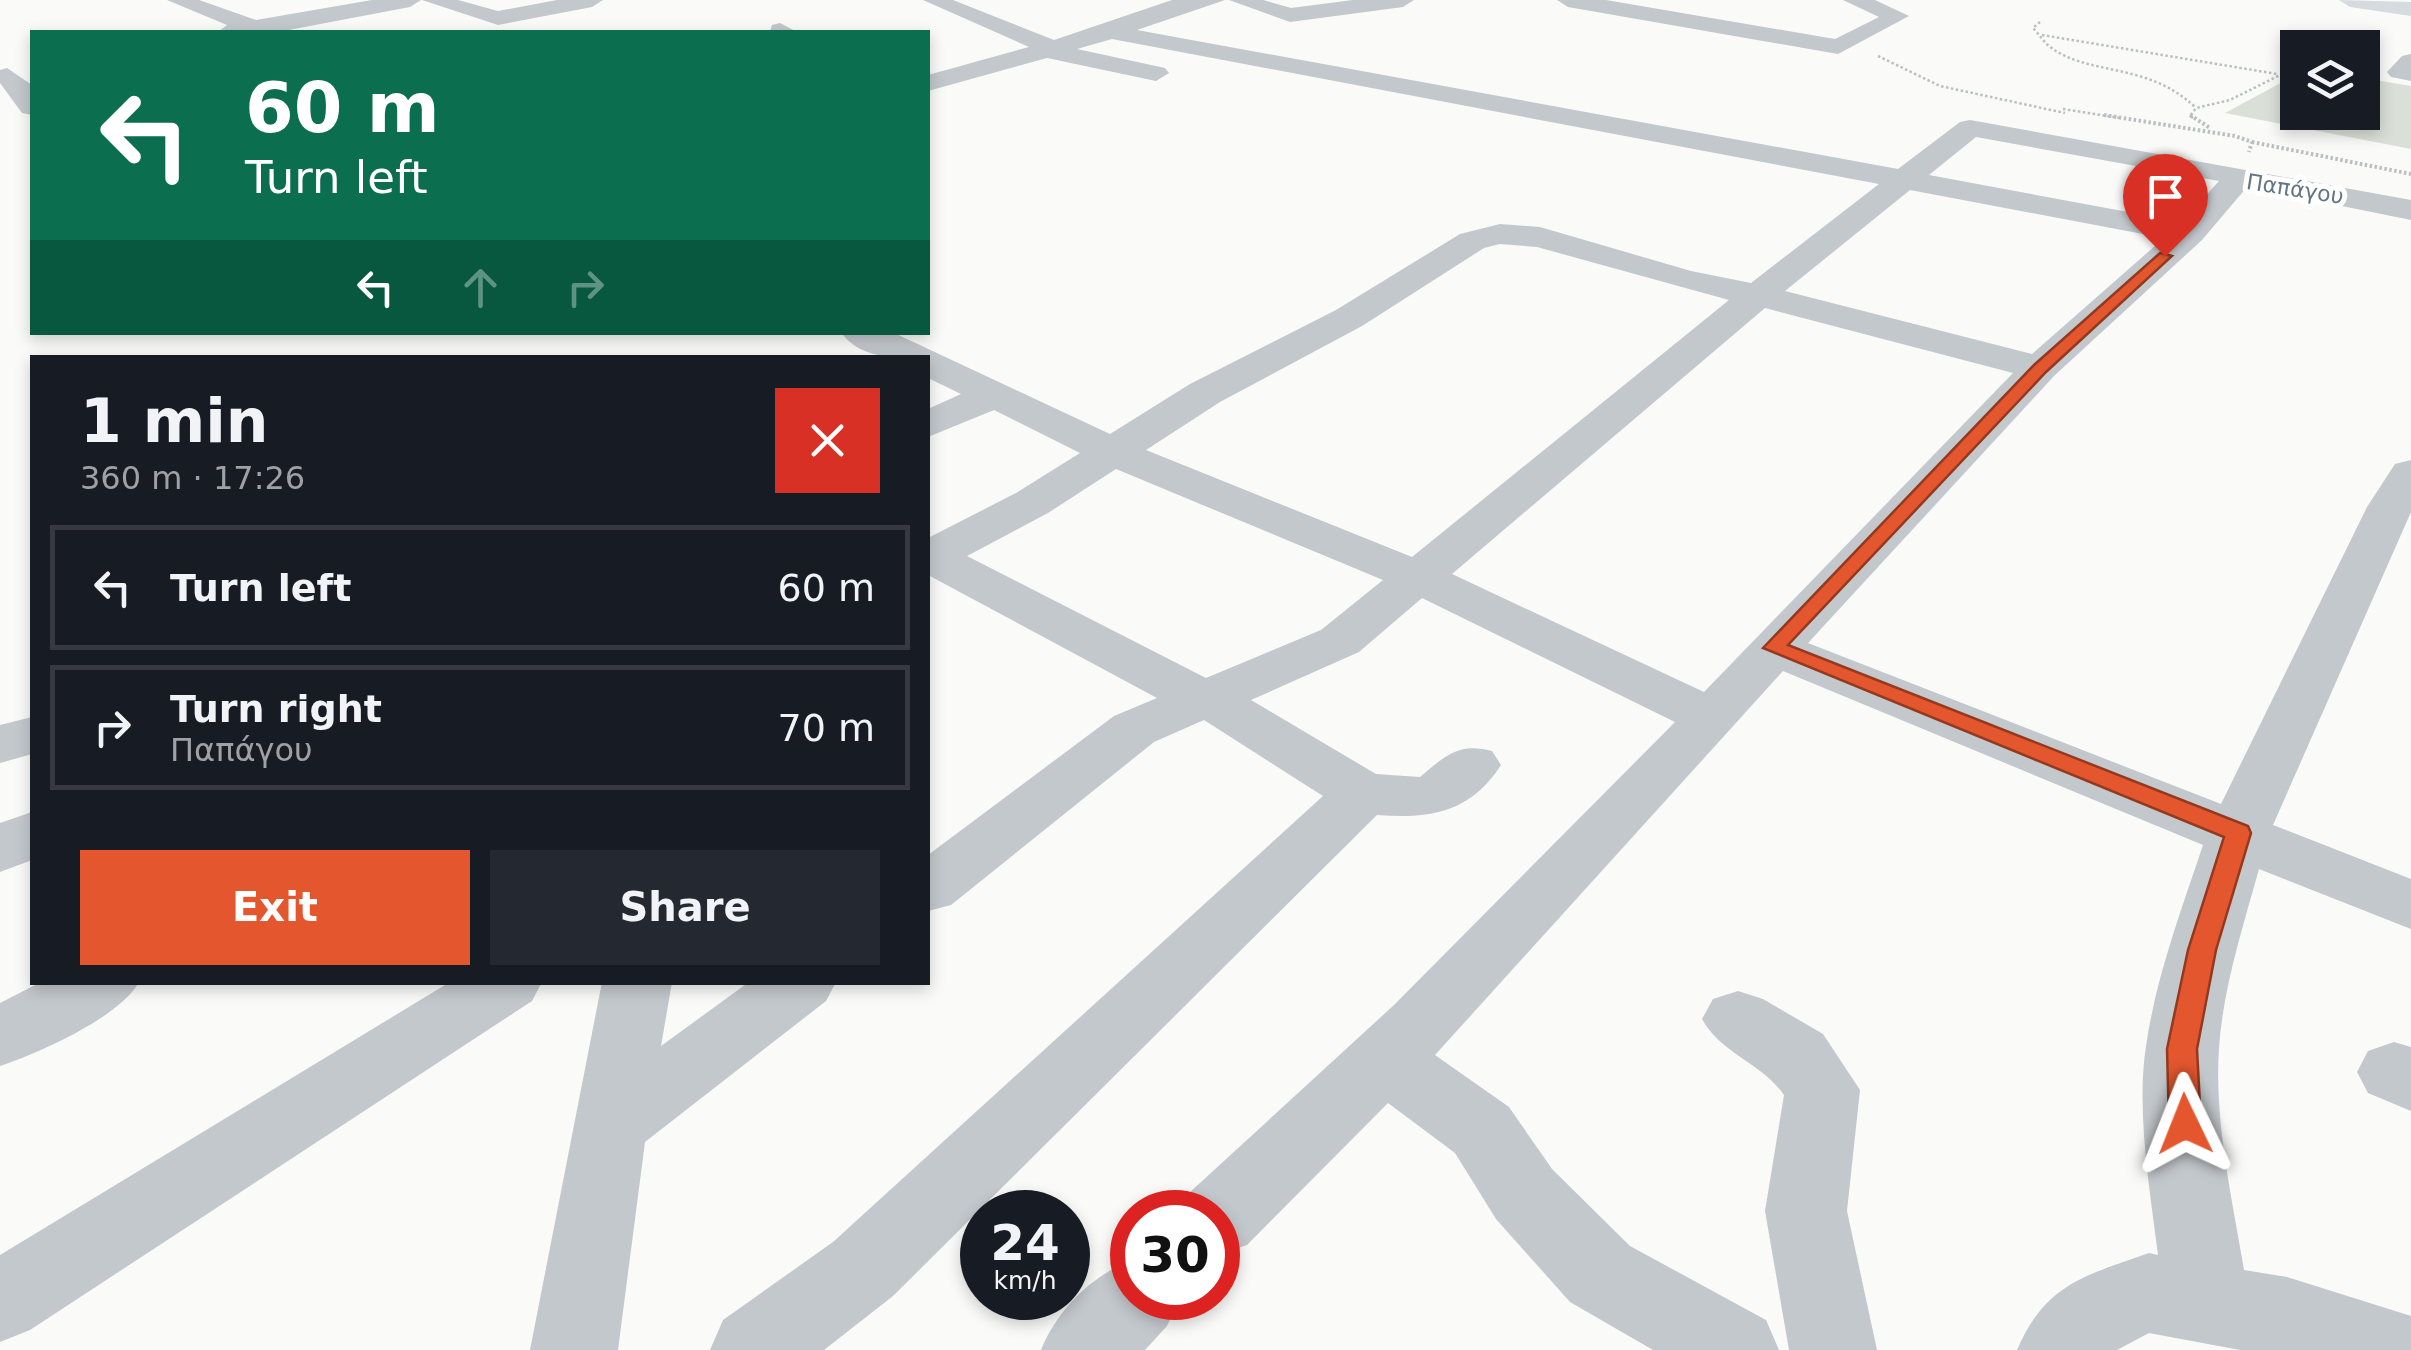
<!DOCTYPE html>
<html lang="en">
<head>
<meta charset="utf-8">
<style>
	body { margin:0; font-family:"DejaVu Sans",sans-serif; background:#242831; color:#f1f3f6; height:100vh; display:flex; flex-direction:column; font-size:38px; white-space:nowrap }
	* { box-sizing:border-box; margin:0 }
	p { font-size:32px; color:#9ea1a6 }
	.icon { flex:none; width:55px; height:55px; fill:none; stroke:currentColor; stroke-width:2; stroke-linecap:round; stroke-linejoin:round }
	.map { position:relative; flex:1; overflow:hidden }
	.panel { position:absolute; left:30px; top:355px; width:900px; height:630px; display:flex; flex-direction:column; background:#171b24; border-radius:0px; box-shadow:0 5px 15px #0003 }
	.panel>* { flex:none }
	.hud { position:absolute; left:30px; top:30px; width:900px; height:305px; border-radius:0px; box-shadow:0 5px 15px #0003; background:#0b6e4f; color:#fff; overflow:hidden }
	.tools { position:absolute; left:2280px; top:30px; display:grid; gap:20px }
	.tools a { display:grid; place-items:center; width:100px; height:100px; border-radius:0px; background:#171b24; box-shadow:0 5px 15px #0003; font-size:50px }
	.speed { position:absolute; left:960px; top:1190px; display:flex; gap:20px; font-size:50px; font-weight:700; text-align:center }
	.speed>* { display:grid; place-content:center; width:130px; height:130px; border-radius:50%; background:#171b24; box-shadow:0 5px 15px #0003; line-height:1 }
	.speed small { font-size:25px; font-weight:400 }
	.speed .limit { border:15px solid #d22; background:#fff; color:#111 }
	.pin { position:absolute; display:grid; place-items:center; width:85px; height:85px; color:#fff; margin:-102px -42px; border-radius:50% 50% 50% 0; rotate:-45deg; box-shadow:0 0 10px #0007 }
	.pin .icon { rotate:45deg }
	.me { position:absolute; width:110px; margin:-55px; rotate:358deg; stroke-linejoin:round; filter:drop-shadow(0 0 8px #0008) }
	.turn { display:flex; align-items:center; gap:35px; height:210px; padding:0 50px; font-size:45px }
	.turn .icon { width:130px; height:130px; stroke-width:2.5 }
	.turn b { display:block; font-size:70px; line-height:85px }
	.lanes { display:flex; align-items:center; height:95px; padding:0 50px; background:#0003; justify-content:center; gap:50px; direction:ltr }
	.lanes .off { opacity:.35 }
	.round { display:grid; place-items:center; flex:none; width:105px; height:105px; border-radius:0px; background:#242831 }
	.headline { display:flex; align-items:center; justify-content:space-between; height:170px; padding:0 50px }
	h1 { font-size:60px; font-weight:600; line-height:75px }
	.primary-button { display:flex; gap:20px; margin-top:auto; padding:20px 50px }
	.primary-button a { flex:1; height:115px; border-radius:0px; background:#e4572e; color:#fff; font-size:40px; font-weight:600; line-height:115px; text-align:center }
	.primary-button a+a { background:#242831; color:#f1f3f6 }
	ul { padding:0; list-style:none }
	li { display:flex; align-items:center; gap:30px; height:125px; margin:0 20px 15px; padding:0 30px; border:5px solid #363941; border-radius:0px }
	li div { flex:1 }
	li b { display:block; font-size:38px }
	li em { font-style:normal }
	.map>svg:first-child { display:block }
	.green { fill:#dadfd7 }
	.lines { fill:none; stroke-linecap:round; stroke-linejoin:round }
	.path-far1 { stroke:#bbbfc2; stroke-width:2.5; stroke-dasharray:2.5 2.5; stroke-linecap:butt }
	.path { stroke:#bbbfc2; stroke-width:4; stroke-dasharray:2.5 2.5; stroke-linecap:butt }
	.minor { fill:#c3c8cc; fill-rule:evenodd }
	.major { fill:#d6dbdf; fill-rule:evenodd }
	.route { fill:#e4572e; stroke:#94391e; stroke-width:2.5 }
	.labels { text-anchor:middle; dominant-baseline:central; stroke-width:10; stroke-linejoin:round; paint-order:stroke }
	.far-street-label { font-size:22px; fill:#657683; stroke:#fff }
</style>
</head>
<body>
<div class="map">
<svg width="2411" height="1350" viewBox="0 0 2411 1350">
	<rect width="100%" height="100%" fill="#fafaf8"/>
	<!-- green -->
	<path class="green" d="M2297 74 2298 112H2362L2363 78 2411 86V149L2225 113Z"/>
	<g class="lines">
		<!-- path-far1 -->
		<path class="path-far1" d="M2040 22 2033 28C2039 34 2043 41 2049 46 2088 77 2148 61 2196 108
			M2042 35 2277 74
			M1878 56 1940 86 2065 113
			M2063 109 2120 118
			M2193 118 2190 116 2196 108 2230 100 2298 66"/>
		<!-- path -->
		<path class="path" d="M2104 115 2235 136 2252 142 2249 152
			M2190 115 2210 128
			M2252 142 2411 174"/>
		<!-- minor -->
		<path class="minor" d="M167 0H199L256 20 372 0H421L410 7 278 32H218L227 25Z
			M422 0H458L498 11 557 0H603L592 7 498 25Z
			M923 0H953L1054 40 1172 0H1225L1137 30 1898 169 1960 122 1970 120 2411 200V220L2247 187 2202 240 2054 376 1808 643 2221 804 2367 507 2395 464 2411 460V512L2273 825 2411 879V929L2259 869C2243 927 2223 988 2219 1048 2214 1121 2232 1198 2244 1270L2287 1277 2411 1316V1350H2240L2149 1333 2117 1350H2017C2046 1283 2085 1276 2149 1253L2158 1255C2150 1190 2136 1111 2146 1046 2156 977 2181 911 2203 845L1783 671 1435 1055 1509 1107 1552 1169 1630 1246 1766 1320 1779 1350H1653L1570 1302 1496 1219 1455 1153 1388 1103 1247 1245 1218 1255V1212H1180L1189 1193 1394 1005 1675 722 1422 598 1359 652 1251 700 1376 774 1420 777C1445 756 1459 742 1492 751L1501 765C1470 813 1430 819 1377 815L893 1296 824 1350H710L723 1320 833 1242 1323 796 1204 720 1154 742 951 905 928 911V855L1114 716 1157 698 928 575V538L1016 493 1080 453 994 410 928 437V409L961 394 928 378V358C898 358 860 360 841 332H892L1110 434 1190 384 1336 310 1460 234 1500 224 1540 227 1691 271 1751 283 1879 184 1112 39 1077 49 1165 68 1169 73 1156 81 1047 58 928 91V75L1029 47ZM1976 137 2219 181 2182 222 1929 175ZM1910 190 2164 238 2032 354 1785 291ZM1500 244 1537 247 1729 300 1412 557 1146 450 1220 402 1362 326 1484 248ZM1765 308 2013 373 1704 692 1452 574ZM1116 469 1383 580 1321 630 1206 678 967 556 1048 513Z
			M1229 0H1263L1291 8 1353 0H1414L1403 7 1290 22Z
			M1557 0H1606L1835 39 1879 17 1843 0H1875L1909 16 1838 54 1568 7Z
			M780 23 797 32H770L772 25Z
			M2411 54V81L2391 77 2387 72 2402 56Z
			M7 68 32 85V115L22 113 0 83V70Z
			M32 717V754L0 763V725Z
			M32 812V860L0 872V823Z
			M41 982H139C120 1017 39 1053 0 1066V1003Z
			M450 982H542L532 1001 30 1330 0 1342V1255Z
			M602 982H672L661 1046 749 982H836L826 1001 645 1142 618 1350H530Z
			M1738 991 1763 999 1823 1034 1860 1090 1847 1211 1877 1350H1789L1765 1211 1784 1095C1761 1062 1721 1054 1702 1019L1713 999Z
			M2394 1042 2411 1047V1111L2368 1093 2357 1072 2368 1051Z
			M1132 1260V1298H1180L1167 1326 1145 1350H1041C1058 1309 1091 1276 1132 1260Z"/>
		<!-- major -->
		<path class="major" d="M2339 0 2411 2V16L2350 7Z"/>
	</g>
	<!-- route -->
	<path class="route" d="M2160 253 2172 256 2046 372 1788 645 2248 826 2251 833 2216 950 2197 1049 2201 1124 2196 1134 2185 1138 2173 1134 2169 1124 2167 1049 2188 950 2224 837 1763 648 2034 365Z"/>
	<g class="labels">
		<!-- far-street labels -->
		<g class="far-street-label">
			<text transform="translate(2295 189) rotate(9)">Παπάγου</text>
		</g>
	</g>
</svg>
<div class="tools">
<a><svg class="icon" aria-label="layers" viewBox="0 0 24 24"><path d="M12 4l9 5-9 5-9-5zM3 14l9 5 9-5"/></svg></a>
</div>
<div class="speed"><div>24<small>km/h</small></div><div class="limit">30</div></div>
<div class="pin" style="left:2165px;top:256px;background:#d93025"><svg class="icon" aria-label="arrive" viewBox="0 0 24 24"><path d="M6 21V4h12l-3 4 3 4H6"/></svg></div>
<svg class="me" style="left:2185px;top:1124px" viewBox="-20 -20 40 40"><path d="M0-17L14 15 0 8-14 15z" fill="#e4572e" stroke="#fff" stroke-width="4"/></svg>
<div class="hud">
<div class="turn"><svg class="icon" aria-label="left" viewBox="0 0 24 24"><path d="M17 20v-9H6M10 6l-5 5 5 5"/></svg><div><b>60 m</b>Turn left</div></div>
<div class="lanes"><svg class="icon" aria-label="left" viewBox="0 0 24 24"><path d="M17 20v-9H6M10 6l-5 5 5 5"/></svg><svg class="icon off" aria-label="ahead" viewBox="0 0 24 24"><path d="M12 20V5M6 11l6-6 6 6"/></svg><svg class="icon off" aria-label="right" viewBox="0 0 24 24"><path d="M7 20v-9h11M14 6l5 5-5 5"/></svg></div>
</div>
<section class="panel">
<div class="headline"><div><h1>1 min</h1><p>360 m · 17:26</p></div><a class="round" style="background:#d93025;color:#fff"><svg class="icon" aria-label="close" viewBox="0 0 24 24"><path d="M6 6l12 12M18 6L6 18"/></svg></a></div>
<ul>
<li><svg class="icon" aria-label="left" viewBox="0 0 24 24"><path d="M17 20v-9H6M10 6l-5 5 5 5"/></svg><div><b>Turn left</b></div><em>60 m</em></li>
<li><svg class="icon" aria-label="right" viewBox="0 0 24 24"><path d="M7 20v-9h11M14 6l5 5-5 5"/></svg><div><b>Turn right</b><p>Παπάγου</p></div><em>70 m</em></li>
</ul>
<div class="primary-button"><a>Exit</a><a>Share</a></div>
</section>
</div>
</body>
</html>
